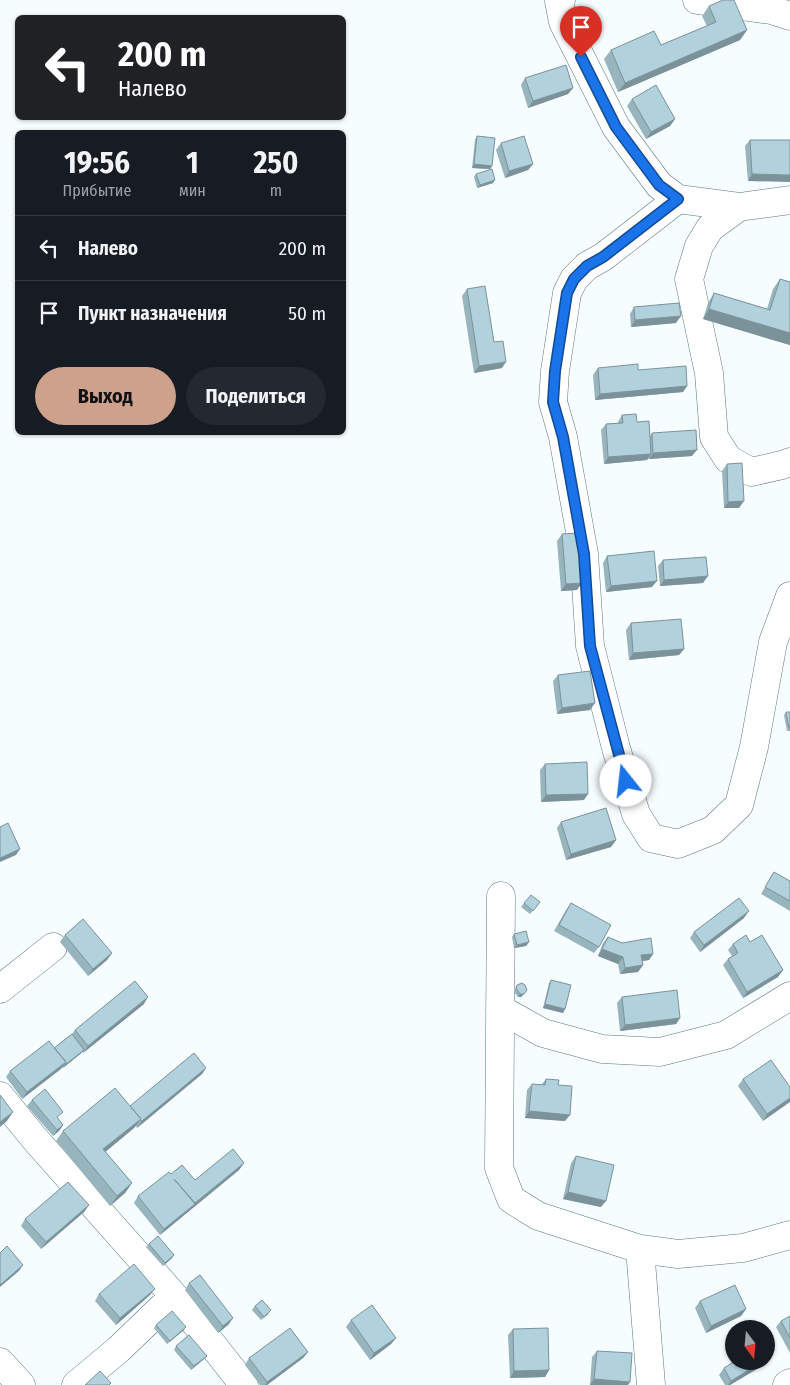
<!DOCTYPE html>
<html lang="ru">
<head>
<meta charset="utf-8">
<style>
	body { margin:0; font-family:"Fira Sans Condensed",sans-serif; background:#242831; color:#f1f3f6; height:100vh; display:flex; flex-direction:column; font-size:19px; white-space:nowrap }
	* { box-sizing:border-box; margin:0 }
	p { font-size:16px; color:#9ea1a6 }
	.icon { flex:none; width:28px; height:28px; fill:none; stroke:currentColor; stroke-width:2; stroke-linecap:round; stroke-linejoin:round }
	.map { position:relative; flex:1; overflow:hidden }
	.sheet { position:absolute; left:15px; top:130px; width:331px; height:305px; display:flex; flex-direction:column; background:#171b24; border-radius:8px; box-shadow:0 1px 4px #0004 }
	.sheet>* { flex:none }
	.hud { position:absolute; left:15px; top:15px; width:331px; height:105px; border-radius:8px; box-shadow:0 1px 4px #0004; background:#202124; color:#fff; overflow:hidden }
	.needle { width:32px; rotate:164deg }
	.tools { position:absolute; left:725px; top:1320px; display:grid; gap:10px }
	.tools a { display:grid; place-items:center; width:50px; height:50px; border-radius:50%; background:#171b24; box-shadow:0 1px 4px #0004; font-size:25px }
	.pin { position:absolute; display:grid; place-items:center; width:42px; height:42px; color:#fff; margin:-51px -21px; border-radius:50% 50% 50% 0; rotate:-45deg; box-shadow:0 0 5px #0007 }
	.pin .icon { rotate:45deg }
	.me { position:absolute; width:55px; margin:-28px; rotate:344deg; stroke-linejoin:round; filter:drop-shadow(0 0 4px #0008) }
	.turn { display:flex; align-items:center; gap:18px; height:105px; padding:0 20px; font-size:22px }
	.turn .icon { width:65px; height:65px; stroke-width:2.5 }
	.turn b { display:block; font-size:35px; line-height:42px }
	.eta { display:flex; justify-content:space-evenly; align-items:center; height:85px; text-align:center }
	.eta b { font-size:30px; font-weight:700; line-height:35px }
	.primary-button { display:flex; gap:10px; margin-top:auto; padding:10px 20px }
	.primary-button a { flex:1; height:58px; border-radius:30px; background:#cda18c; color:#111; font-size:20px; font-weight:700; line-height:58px; text-align:center }
	.primary-button a+a { background:#242831; color:#f1f3f6 }
	ul { padding:0; list-style:none }
	li { display:flex; align-items:center; gap:15px; height:65px; padding:0 20px; border-top:1px solid #363941 }
	li div { flex:1 }
	li b { display:block; font-size:19px }
	li em { font-style:normal }
	.map>svg:first-child { display:block }
	.lines { fill:none; stroke-linecap:round; stroke-linejoin:round }
	.minor-casing { stroke:#5a7781; stroke-width:29 }
	.minor { stroke:#fff; stroke-width:28 }
	.wall { fill:#98b4bd }
	.shaded-wall { fill:#7c929a }
	.building { fill:#b1d1dc; stroke:#7c929a }
	.route-casing { stroke:#114b97; stroke-width:12 }
	.route { stroke:#1a73e8; stroke-width:9 }
</style>
</head>
<body>
<div class="map">
<svg width="790" height="1385" viewBox="0 0 790 1385">
	<rect width="100%" height="100%" fill="#f6fdff"/>
	<g class="lines">
		<!-- minor casing -->
		<g class="minor-casing">
			<path id="minor" d="M561 0 559 1 563 22 616 127 659 185 678 199 739 207 790 200
				M697 0 771 10 790 16
				M678 199 603 257 587 266 574 279 567 293 555 371 553 402 563 437 584 554 590 646 616 748 636 814 651 838 678 844 713 830 739 805 754 747 773 642 790 596
				M739 207 710 228 699 246 689 279 709 373 714 437 728 459 751 472 782 465 790 462
				M501 896 499 1168 511 1199 538 1216 640 1249
				M0 989 53 947
				M500 1009 543 1033 602 1049 660 1052 726 1035 790 996
				M0 1096 34 1138 174 1296 244 1385
				M0 1362 21 1385
				M76 1385 119 1349 174 1296
				M651 1385 640 1249 678 1254 743 1248 790 1235
				M787 1385 790 1383"/>
		</g>
		<!-- minor -->
		<use href="#minor" class="minor"/>
	</g>
	<!-- wall -->
	<path class="wall" d="M709 6 747 30 740 40 618 92 604 59 611 50 661 45 707 26 702 16Z
		M525 78 573 88 568 94 528 108 521 85Z
		M632 99 675 119 670 126 646 139 627 106Z
		M477 136 492 166 490 169 472 168 475 140Z
		M750 140H790L748 181 745 146Z
		M501 143 533 164 528 170 505 178 496 150Z
		M476 174 493 183 477 188 474 177Z
		M780 279 790 282V345L703 319 708 303 714 293 767 309 773 289Z
		M467 289 494 342 502 368 474 373 462 296Z
		M634 307 676 323 631 327 630 314Z
		M598 368 638 370 687 386 683 392 595 400 593 375Z
		M622 415 637 422 650 436 652 433 692 456 649 459 648 458 647 460 604 464 601 430 606 424 618 423V422Z
		M727 464 739 508H724L722 471Z
		M562 534 577 590 561 591 557 541Z
		M607 556 652 587 606 592 603 563Z
		M663 560 703 583 660 586 658 566Z
		M631 623 684 649 679 655 629 660 626 630Z
		M558 675 590 710 557 714 553 681Z
		M786 712H790V731H787L784 715Z
		M545 764 584 800 541 802 540 770Z
		M561 822 616 840 611 847 566 860 557 828Z
		M774 872 790 881V911L761 894Z
		M540 902 530 914 521 907 524 903Z
		M571 903 599 947 594 953 554 931 566 910Z
		M744 918 700 952 690 938 694 932Z
		M514 934 529 942 526 946 514 948 512 937Z
		M65 935 112 953 107 960 88 976 60 942Z
		M608 937 622 943 653 954 649 960 642 961 643 965 638 972 620 974 618 964 598 956 603 943Z
		M750 942 778 977 743 998 723 965 728 959 732 956 728 950 733 944Z
		M551 980 565 1009 563 1013 543 1008 549 983Z
		M517 985 527 990 521 997H518L514 992Z
		M622 997 680 1018 676 1024 620 1031 617 1003Z
		M144 1004 83 1053V1052L63 1068 62 1067 22 1099 6 1077 10 1071 54 1048 72 1034 75 1030Z
		M206 1068 202 1074 137 1128 136 1126 134 1128 105 1152 132 1183 125 1193 110 1206 56 1141 63 1131 130 1106Z
		M546 1079 558 1085 565 1121 525 1118 527 1090 532 1084H542Z
		M743 1079 790 1087 763 1121 738 1086Z
		M32 1100 58 1119 63 1125 59 1131 53 1136 27 1106Z
		M576 1156 601 1207 563 1199 571 1163Z
		M244 1163 239 1170 160 1235 134 1203 138 1196 171 1174 195 1180Z
		M89 1205 84 1212 41 1249 21 1226 25 1219Z
		M149 1244 174 1255 172 1258 163 1266 146 1247Z
		M189 1283 233 1318 228 1325 218 1333 185 1290Z
		M99 1294 150 1295 116 1325 95 1301Z
		M700 1301 746 1309 741 1316 706 1333 695 1308Z
		M255 1306 269 1314 261 1320 252 1310Z
		M790 1316V1353L776 1327 781 1321Z
		M351 1320 396 1338 391 1344 370 1360 346 1327Z
		M156 1325 184 1330 167 1344 154 1328Z
		M513 1329 549 1370 545 1377 510 1378 508 1335Z
		M176 1346 207 1356 204 1359 191 1370 174 1350Z
		M597 1351 628 1385H590L592 1357Z
		M308 1352 303 1358 267 1385H260L245 1365 249 1358Z
		M771 1356 767 1363 730 1385H725L719 1375 724 1368Z"/>
	<!-- shaded-wall -->
	<path class="shaded-wall" d="M747 30 740 40 618 92 625 83Z
		M573 88 568 94 528 108 533 101Z
		M675 119 670 126 646 139 651 132Z
		M474 164 492 166 490 169 472 168Z
		M533 164 528 170 505 178 509 171Z
		M752 174 790 175V182L748 181Z
		M495 180 493 183 477 188 480 185Z
		M709 309 790 333V345L703 319Z
		M681 316 676 323 631 327 635 320Z
		M506 362 502 368 474 373 479 366Z
		M687 386 683 392 595 400 600 394Z
		M697 450 692 456 649 459 653 453Z
		M651 454 647 460 604 464 608 457Z
		M744 501 739 508H724L728 502Z
		M708 576 703 583 660 586 664 580Z
		M657 581 652 587 606 592 611 586Z
		M582 583 577 590 561 591 566 584Z
		M684 649 679 655 629 660 633 653Z
		M595 703 590 710 557 714 562 708Z
		M588 794 584 800 541 802 546 795Z
		M616 840 611 847 566 860 571 854Z
		M20 849 16 855 0 862V858Z
		M749 911 744 918 700 952 704 945Z
		M529 942 526 946 514 948 517 945Z
		M602 949 623 957 618 964 598 956Z
		M112 953 107 960 88 976 93 969Z
		M653 954 649 960 637 962 641 955Z
		M643 965 638 972 620 974 625 968Z
		M783 970 778 977 743 998 747 992Z
		M520 994H524L521 997H518Z
		M148 997 144 1004 83 1053 88 1046Z
		M545 1004 565 1009 563 1013 543 1008Z
		M680 1018 676 1024 620 1031 625 1025Z
		M84 1050 81 1053 63 1068 65 1065Z
		M66 1062 61 1069 22 1099 27 1092Z
		M206 1068 202 1074 137 1128 142 1121Z
		M790 1098V1102L763 1121 767 1114Z
		M529 1111 570 1115 565 1121 525 1118Z
		M13 1112 7 1121 0 1127V1122Z
		M141 1119 134 1128 97 1159 103 1149Z
		M63 1125 59 1131 53 1136 57 1130Z
		M244 1163 239 1170 160 1235 164 1229Z
		M132 1183 125 1193 110 1206 117 1196Z
		M568 1192 606 1201 601 1207 563 1199Z
		M89 1205 84 1212 41 1249 46 1242Z
		M174 1255 172 1258 163 1266 165 1263Z
		M23 1265 19 1271 0 1287V1285Z
		M155 1289 150 1295 116 1325 120 1318Z
		M746 1309 741 1316 706 1333 711 1326Z
		M233 1318 228 1325 218 1333 223 1326Z
		M186 1327 184 1330 167 1344 170 1341Z
		M396 1338 391 1344 370 1360 374 1353Z
		M308 1352 303 1358 267 1385H265L267 1382Z
		M207 1356 204 1359 191 1370 194 1366Z
		M771 1356 767 1363 730 1385H728L731 1381 763 1361H766V1359Z
		M549 1370 545 1377 510 1378 514 1371Z
		M594 1379 630 1382 628 1385H590Z"/>
	<!-- building -->
	<path class="building" d="M723 0H734L747 30 625 83 611 50 654 31 661 45 716 22 709 6Z
		M566 65 573 88 533 101 525 78Z
		M656 85 675 119 651 132 632 99Z
		M477 136 495 138 492 166 474 164Z
		M524 136 533 164 509 171 501 143Z
		M750 140H790V175L752 174Z
		M492 169 495 180 480 185 476 174Z
		M780 279 790 282V333L709 309 714 293 770 310Z
		M485 286 494 342 503 341 506 362 479 366 467 289Z
		M679 303 681 316 635 320 634 307Z
		M638 364V370L686 366 687 386 600 394 598 368Z
		M636 414 637 422 649 421 651 454 608 457 606 424 623 423 622 415Z
		M696 430 697 450 653 453 652 433Z
		M742 463 744 501 728 502 727 464Z
		M578 533 582 583 566 584 562 534Z
		M654 551 657 581 611 586 607 556Z
		M706 557 708 576 664 580 663 560Z
		M681 619 684 649 633 653 631 623Z
		M590 671 595 703 562 708 558 675Z
		M786 712H790V728H789Z
		M587 762 588 794 546 795 545 764Z
		M606 808 616 840 571 854 561 822Z
		M8 823 20 849 0 858V827Z
		M774 872 790 881V901L765 887Z
		M531 895 540 902 533 911 524 903Z
		M739 898 749 911 704 945 694 932Z
		M571 903 611 925 599 947 559 925Z
		M83 919 112 953 93 969 65 935Z
		M526 931 529 942 517 945 514 934Z
		M746 935 750 942 762 935 783 970 747 992 728 959 738 953 733 944Z
		M608 937 622 943 651 938 653 954 641 955 643 965 625 968 623 957 602 949Z
		M551 980 571 985 565 1009 545 1004Z
		M135 981 148 997 88 1046 75 1030Z
		M522 983 525 985 527 990 524 994H520L516 988 517 985Z
		M677 990 680 1018 625 1025 622 997Z
		M72 1034 84 1050 65 1065V1064L66 1062 54 1048Z
		M49 1041 66 1062 27 1092 10 1071Z
		M194 1053 206 1068 142 1121 140 1119H141L130 1106Z
		M771 1060 790 1087V1098L767 1114 743 1079Z
		M546 1079 559 1080 558 1085 572 1086 570 1115 529 1111 532 1084 545 1085Z
		M115 1088 141 1119 103 1149 132 1183 117 1196 63 1131Z
		M45 1089 63 1112 57 1117 63 1125 57 1130 32 1100Z
		M0 1095 13 1112 0 1122Z
		M233 1149 244 1163 195 1203 174 1179 195 1204 164 1229 138 1196 169 1172 171 1174 182 1165 195 1180Z
		M576 1156 614 1165 606 1201 568 1192Z
		M68 1182 89 1205 46 1242 25 1219Z
		M158 1236 174 1255 165 1263 149 1244Z
		M7 1246 23 1265 0 1285V1253Z
		M134 1264 155 1289 120 1318 99 1294Z
		M200 1275 233 1318 223 1326 189 1283Z
		M735 1285 746 1309 711 1326 700 1301Z
		M262 1300 271 1310 264 1317 255 1306Z
		M372 1305 396 1338 374 1353 351 1320Z
		M172 1311 186 1327 170 1341 156 1325Z
		M790 1316V1338L781 1321Z
		M290 1328 308 1352 267 1382 249 1358Z
		M548 1328 549 1370 514 1371 513 1329Z
		M189 1335 207 1356 194 1366 176 1346Z
		M766 1348 771 1356 766 1359Z
		M597 1351 632 1353 630 1382 594 1379Z
		M735 1361H763L731 1381 724 1368Z
		M100 1371 111 1383 109 1385H85Z"/>
	<g class="lines">
		<!-- route casing -->
		<g class="route-casing">
			<path id="route" d="M581 57 616 127 659 185 678 199 603 257 587 266 574 279 567 293 555 371 553 402 563 437 584 554 590 646 626 781"/>
		</g>
		<!-- route -->
		<use href="#route" class="route"/>
	</g>
</svg>
<div class="tools">
<a><svg class="needle" viewBox="-14 -14 28 28"><path d="M0-13l5 13h-10z" fill="#e53935"/><path d="M0 13l5-13h-10z" fill="#9ea1a6"/></svg></a>
</div>
<div class="pin" style="left:581px;top:57px;background:#d93025"><svg class="icon" aria-label="arrive" viewBox="0 0 24 24"><path d="M6 21V4h12l-3 4 3 4H6"/></svg></div>
<svg class="me" style="left:626px;top:781px" viewBox="-20 -20 40 40"><circle r="19" fill="#fff"/><path d="M0-13L10 11 0 6-10 11z" fill="#1a73e8"/></svg>
<div class="hud">
<div class="turn"><svg class="icon" aria-label="left" viewBox="0 0 24 24"><path d="M17 20v-9H6M10 6l-5 5 5 5"/></svg><div><b>200 m</b>Налево</div></div>
</div>
<section class="sheet">
<div class="eta">
<div><b>19:56</b><p>Прибытие</p></div>
<div><b>1</b><p>мин</p></div>
<div><b>250</b><p>m</p></div>
</div>
<ul>
<li><svg class="icon" aria-label="left" viewBox="0 0 24 24"><path d="M17 20v-9H6M10 6l-5 5 5 5"/></svg><div><b>Налево</b></div><em>200 m</em></li>
<li><svg class="icon" aria-label="arrive" viewBox="0 0 24 24"><path d="M6 21V4h12l-3 4 3 4H6"/></svg><div><b>Пункт назначения</b></div><em>50 m</em></li>
</ul>
<div class="primary-button"><a>Выход</a><a>Поделиться</a></div>
</section>
</div>
</body>
</html>
